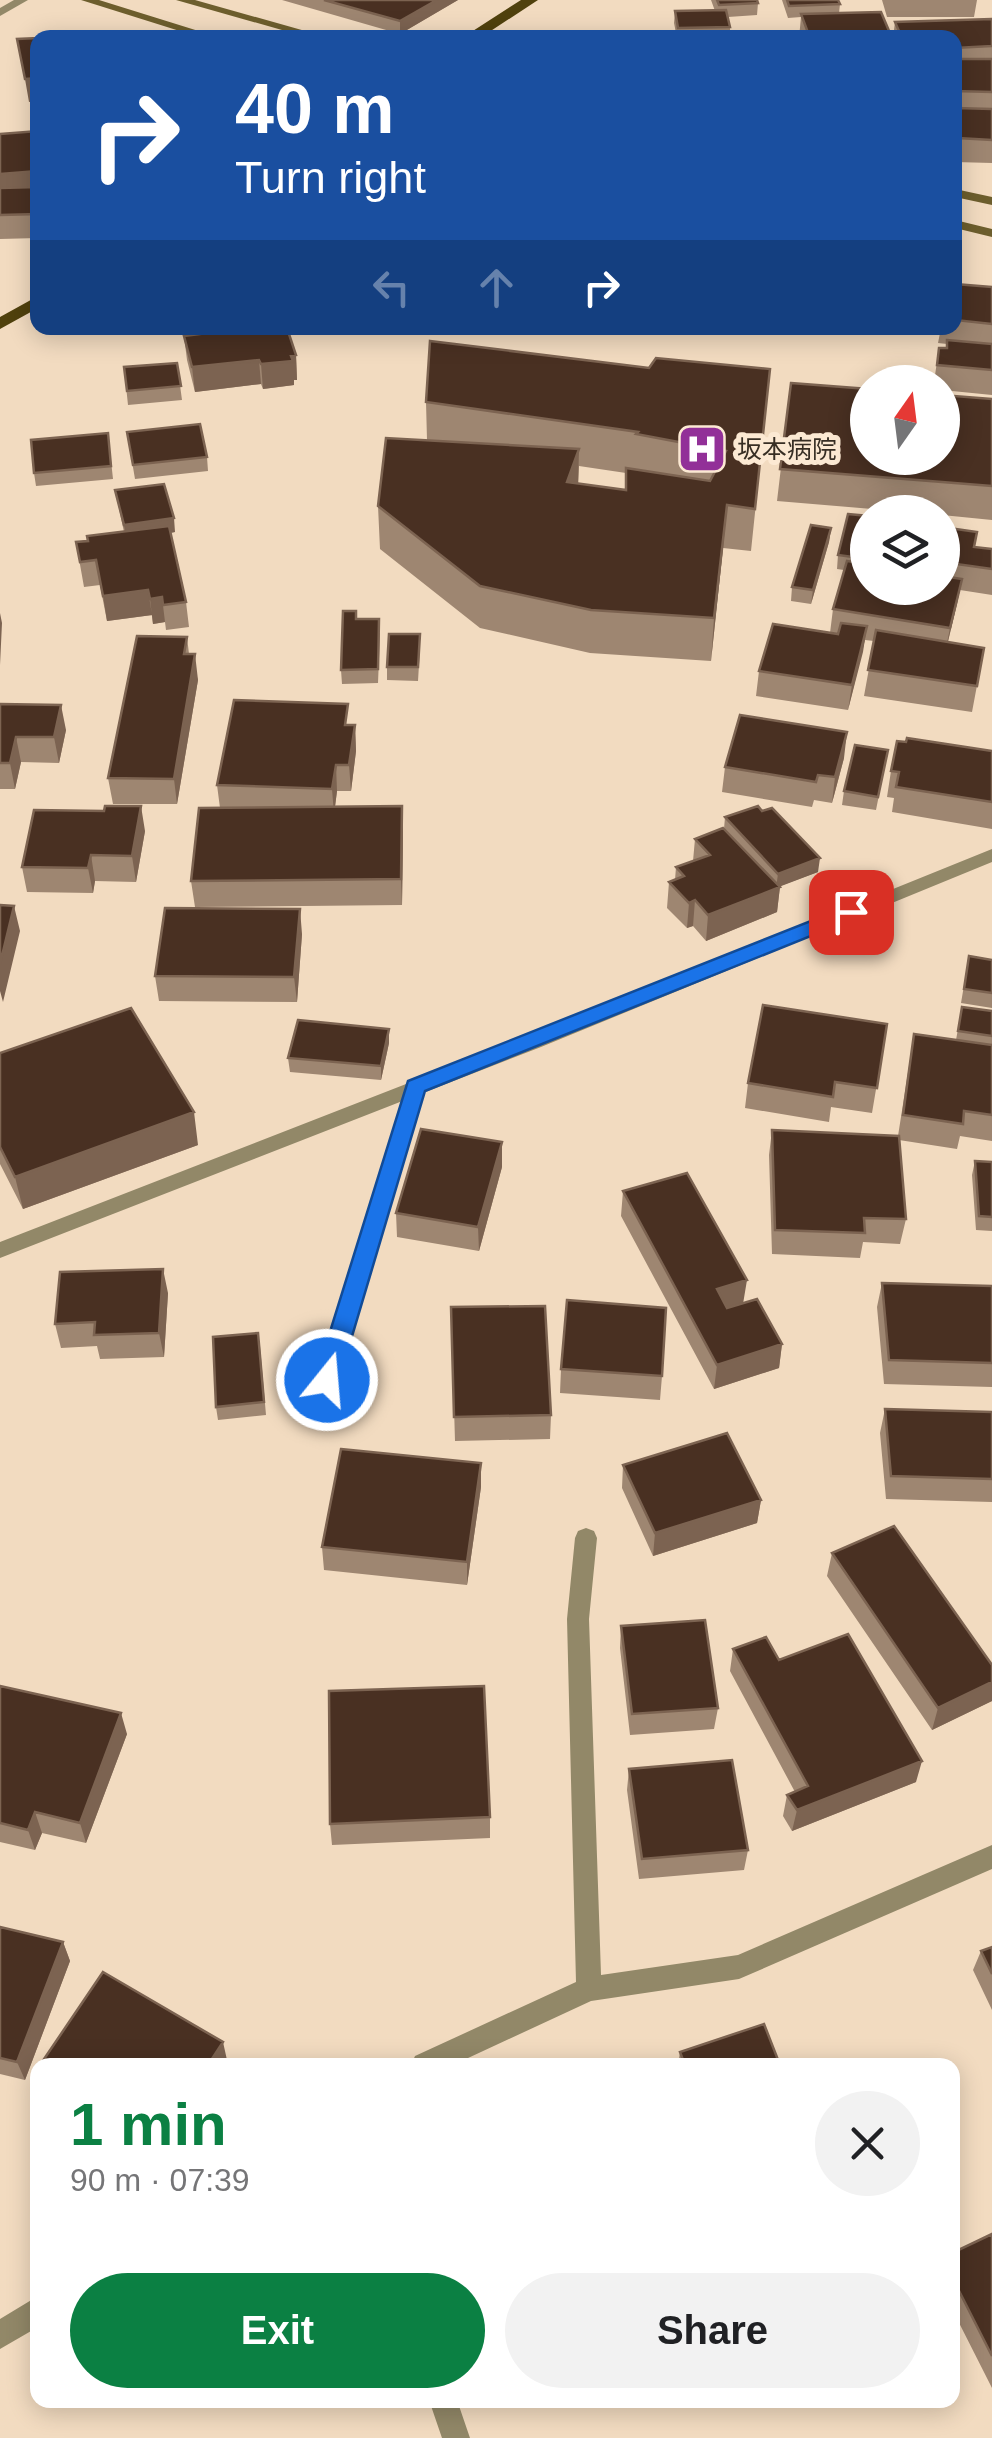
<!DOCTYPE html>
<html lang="en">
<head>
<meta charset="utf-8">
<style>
	body { margin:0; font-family:Arial,"Noto Sans JP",sans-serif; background:#f2f2f2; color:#202124; height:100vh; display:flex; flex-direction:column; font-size:38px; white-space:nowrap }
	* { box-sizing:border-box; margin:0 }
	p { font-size:32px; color:#757577 }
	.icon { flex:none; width:55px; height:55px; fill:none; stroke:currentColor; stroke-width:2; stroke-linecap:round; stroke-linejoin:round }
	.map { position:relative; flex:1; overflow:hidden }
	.drawer { position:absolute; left:30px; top:2058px; width:930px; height:350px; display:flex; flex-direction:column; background:#fff; border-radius:20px; box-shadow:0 5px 25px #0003 }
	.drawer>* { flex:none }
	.guide { position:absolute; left:30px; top:30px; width:932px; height:305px; border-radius:20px; box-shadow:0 5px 25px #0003; background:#1a4fa0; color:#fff; overflow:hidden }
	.needle { width:65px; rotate:14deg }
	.fabs { position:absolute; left:850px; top:365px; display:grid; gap:20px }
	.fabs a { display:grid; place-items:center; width:110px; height:110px; border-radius:50%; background:#fff; box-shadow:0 5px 25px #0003; font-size:50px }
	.pin { position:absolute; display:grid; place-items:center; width:85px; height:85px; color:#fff; margin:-42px; border-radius:20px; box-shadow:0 5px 15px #0006 }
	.me { position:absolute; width:110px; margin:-55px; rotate:17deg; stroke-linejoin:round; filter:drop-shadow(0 0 8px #0008) }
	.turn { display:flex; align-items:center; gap:35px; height:210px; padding:0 40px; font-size:45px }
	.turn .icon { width:130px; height:130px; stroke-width:2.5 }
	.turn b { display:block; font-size:70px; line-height:85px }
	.lanes { display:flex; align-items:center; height:95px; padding:0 40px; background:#0003; justify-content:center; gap:50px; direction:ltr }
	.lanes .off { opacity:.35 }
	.round { display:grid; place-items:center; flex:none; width:105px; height:105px; border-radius:52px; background:#f2f2f2 }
	.head { display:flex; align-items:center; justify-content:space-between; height:170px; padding:0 40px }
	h1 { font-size:60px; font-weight:600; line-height:75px; color:#0b8043 }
	.button { display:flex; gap:20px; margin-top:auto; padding:20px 40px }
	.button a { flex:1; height:115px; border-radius:60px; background:#0b8043; color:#fff; font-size:40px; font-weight:600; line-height:115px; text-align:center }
	.button a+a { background:#f2f2f2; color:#202124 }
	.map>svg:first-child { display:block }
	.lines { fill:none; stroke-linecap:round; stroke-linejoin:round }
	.minor { fill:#928868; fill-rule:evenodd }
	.tertiary { fill:#928868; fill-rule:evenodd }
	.secondary { fill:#6d5e2d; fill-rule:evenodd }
	.primary { fill:#50410d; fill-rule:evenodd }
	.wall { fill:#9e8671; fill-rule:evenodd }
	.shaded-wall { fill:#7c6351 }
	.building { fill:#493022; stroke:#7c6351; stroke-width:2.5 }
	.route { fill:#1a73e8; stroke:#114b97; stroke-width:2.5 }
	.labels { text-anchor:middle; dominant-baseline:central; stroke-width:10; stroke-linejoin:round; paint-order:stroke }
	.far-poi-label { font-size:25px; fill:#372e24; stroke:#fce9d3; text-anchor:start }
</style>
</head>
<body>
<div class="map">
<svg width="992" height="2438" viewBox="0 0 992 2438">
	<rect width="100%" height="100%" fill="#f2dbc0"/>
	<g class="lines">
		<!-- minor -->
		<path class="minor" d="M14 0H28L0 16V8Z
			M416 1079 426 1086 338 1381 334 1387 327 1390 320 1387 316 1381 406 1086Z
			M586 1528 594 1531 597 1538 589 1619 601 1975 738 1955 992 1845V1869L739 1979 591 2001 453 2065H411L415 2056 576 1982 567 1619 575 1538 578 1531Z
			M38 2296V2327L0 2349V2319Z
			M429 2400H457L470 2438H442Z"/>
		<!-- tertiary -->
		<path class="tertiary" d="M992 849V862L541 1047 0 1258V1242L527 1037Z"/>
		<!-- secondary -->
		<path class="secondary" d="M81 0H99L221 38H202Z
			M176 0H195L330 38H310Z
			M955 189 992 197V205L955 197Z
			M955 220 992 229V237L955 228Z"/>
		<!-- primary -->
		<path class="primary" d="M521 0H538L480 38H462Z
			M38 296V308L0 329V317Z"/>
	</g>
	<!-- wall -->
	<path class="wall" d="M282 0H458L400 34Z
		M711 0H757L758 3 757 15 728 17 730 27V37L745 38H677L674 23 675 11H715Z
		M782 0H838L840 4 839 13 892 38H799L801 17 788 18Z
		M882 0H977L974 17H887Z
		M992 19V163L955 162V38H893L895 22Z
		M38 131V238L0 239V134Z
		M955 284 992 287V395L942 390V382H934L939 348H946L947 344 938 343 941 328H955Z
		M214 328 249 330 296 355 297 380H294V385L263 389 261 384 195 392 187 360 184 336 215 332Z
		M860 328H925L924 335 901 332 900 335Z
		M177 363 182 400 128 405 124 367Z
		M649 368 770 369 751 551 723 548 711 661 590 653 480 628 380 549 378 506 427 440 426 402ZM579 466 626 473 625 490 578 484Z
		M791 383 992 399V520L942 515V512H908L777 501Z
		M127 432 207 457 208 471 135 479Z
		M108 433 113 479 36 486 34 473Z
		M115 490 175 532 171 533 186 602 189 627 166 630 165 622 153 624 152 615 107 621 100 585 84 587 76 542 124 532Z
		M868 516V588H942V527L974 547 992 549V595L960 590 948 642 984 648 972 712 864 696 874 641 865 640 848 710 756 696 759 671 830 633 833 609 844 570 837 569 838 555Z
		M831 528 829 542 811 604 791 601 792 587Z
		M356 611V619L380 633 378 683 342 684 341 670Z
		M187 637 189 654 198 680 177 804H113L108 778Z
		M420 648 418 681 387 680V667Z
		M0 704 66 730 59 763 21 762 15 789H0Z
		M349 725H355L356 751 351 791H337L335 807 403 832 402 905 195 907 191 881 220 808 217 785Z
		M888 750 876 810 842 805 844 791Z
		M992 751V829L892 812 894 798 887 797 891 771Z
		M844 758 832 803 814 800 812 807 722 792 725 767Z
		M725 817 818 872 780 886 777 912 706 941 693 926 687 928 667 908 669 882 675 880 676 867 693 861 695 839 724 829Z
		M145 831 136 882 95 881 93 893 27 892 22 867Z
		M302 934 297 1002 159 1001 155 976Z
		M969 956 992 960V1008L961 1003Z
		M962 1007 992 1011V1141L960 1136 957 1149 899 1140 906 1219 900 1244 863 1242 860 1258 772 1254 769 1155 772 1130 898 1136 914 1034 956 1040Z
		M887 1024 872 1113 831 1107 829 1122 745 1108 748 1083Z
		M389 1043 381 1080 290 1072 288 1058Z
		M0 1053 198 1145 23 1209 0 1164Z
		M975 1161 992 1162V1231L976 1230 972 1175Z
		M502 1167 479 1251 397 1237 396 1213Z
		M623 1191 744 1303 782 1344 779 1368 714 1389 621 1216Z
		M882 1283 992 1286V1387L884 1384 877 1307Z
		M168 1293 164 1357 100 1359 97 1346 61 1348 55 1324Z
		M451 1307 551 1415 550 1439 455 1441Z
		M260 1346 266 1415 218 1420 216 1407Z
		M561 1369 662 1376 660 1400 560 1393Z
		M885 1409 992 1412V1502L886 1499 880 1433Z
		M623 1465 761 1500 757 1523 653 1556 622 1488Z
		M481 1487 467 1585 324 1570 322 1547Z
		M832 1553 992 1665V1701L932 1730 827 1576Z
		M621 1626 718 1708 714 1729 630 1735 620 1648Z
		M733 1649 779 1660 916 1782 792 1831 783 1816 787 1795 795 1792 730 1671Z
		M0 1686 127 1734 86 1843 42 1833 35 1850 0 1842Z
		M629 1769 748 1850 744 1870 639 1879 627 1790Z
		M490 1817V1838L332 1845 330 1824Z
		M0 1927 63 1942 70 1961 25 2080 0 2074Z
		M992 1947V2010L973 1970 981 1951Z
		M680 2052 780 2065H678Z
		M992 2234V2388L952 2309V2253Z"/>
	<!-- shaded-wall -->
	<path class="shaded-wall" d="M437 0H458L400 34V21Z
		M38 78V101L29 102 25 79Z
		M38 171V195L0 198V174Z
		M296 355 297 380H294V385L263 389 261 364Z
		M259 360 261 384 195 392 192 367Z
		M579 449 578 490 567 482Z
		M727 505 723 548 711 661 714 618Z
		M174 518 175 532 126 539 124 525Z
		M831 528 829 542 811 604 813 590Z
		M962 579 957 604 945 653 950 628Z
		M148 590 152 615 107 621 103 596Z
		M162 597 165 622 153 624 150 599Z
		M0 613 2 623 0 665Z
		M867 626 863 652 848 710 852 685Z
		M195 654 198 680 177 804 174 779Z
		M61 705 66 730 59 763 54 737Z
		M355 725 356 751 351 791 349 765Z
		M847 732 844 758 832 803 835 777Z
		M16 737 21 762 15 789 10 763Z
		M336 765 337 791 334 814 332 789Z
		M141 806 145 831 136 882 132 856Z
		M402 806 403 832 402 905 401 879Z
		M91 855 95 881 93 893 88 868Z
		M820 858 818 872 776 888 778 874Z
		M780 887 777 912 706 941 708 915Z
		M695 900 693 926 687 928 689 903Z
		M14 906 20 931 3 1002 0 991V964Z
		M300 909 302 934 297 1002 294 977Z
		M389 1029V1043L381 1080V1066Z
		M194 1112 198 1145 23 1209 15 1177Z
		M502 1142V1167L479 1251 478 1227Z
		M163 1269 168 1293 164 1357 159 1333Z
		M747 1280 743 1304 714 1314 717 1289Z
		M782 1344 779 1368 714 1389 717 1365Z
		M481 1463V1487L467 1585V1562Z
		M761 1500 757 1523 653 1556 655 1533Z
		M992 1682V1701L932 1730 938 1708Z
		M121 1713 127 1734 86 1843 80 1823Z
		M922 1761 916 1782 792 1831 797 1810Z
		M35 1812 42 1833 35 1850 28 1830Z
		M63 1942 70 1961 25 2080 17 2062Z
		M223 2042 227 2060 224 2065H208Z"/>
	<!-- building -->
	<path class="building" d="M324 0H437L400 21Z
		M717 0H757L758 3 719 5Z
		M787 0H838L840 4 789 6Z
		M726 10 730 27 678 28 675 11Z
		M881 12 892 38H810L801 14Z
		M992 19V46L955 48V38H902L895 22Z
		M85 33 86 38H38Z
		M38 38V78L25 79 17 39Z
		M955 59H992V92L955 91Z
		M955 108 992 109V140L958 138Z
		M38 131V171L0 174V134Z
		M38 187V214L0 215V188Z
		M955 284 992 287V324L955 320Z
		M215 328H248L249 330 259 328H287L296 355 291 356 293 361 261 364 259 360 192 367 184 336 216 332Z
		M947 340 992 344V370L937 365 939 348H947Z
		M430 341 649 368 656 358 770 369 755 509 727 505 714 618 591 610 480 586 378 506 386 438 579 449 567 482 626 490V468L710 481 726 451 636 434 638 432 426 402Z
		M177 363 181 386 127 391 124 367Z
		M791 383 868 389V458H942V395L992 399V486L780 469Z
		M200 424 207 457 133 465 127 432Z
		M108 433 111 466 34 473 31 440Z
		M164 484 174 518 124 525 115 490Z
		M848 514 868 516V559L838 555Z
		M811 525 831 528 813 590 792 587Z
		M169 526 186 602 163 605 162 597 150 599 148 590 103 596 96 560 80 562 76 542 88 541 87 536Z
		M942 527 977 532 974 547 992 549V569L942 562Z
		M847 561 868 564V588H942V576L962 579 950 628 833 609Z
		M343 611H356V619H379L378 669 341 670Z
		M841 623 867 626 852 685 759 671 773 624 838 634Z
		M876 630 984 648 977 686 868 670Z
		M389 634H420L418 667H387Z
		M137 636 187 637 184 654H195L174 779 108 778Z
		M234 700 348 704 345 725H355L349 765H336L332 789 217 785Z
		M0 704 61 705 54 737H16L10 763H0Z
		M740 715 847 732 835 777 818 775 816 782 725 767Z
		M907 738 992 751V802L896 787 899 772 891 771 897 741 906 742Z
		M855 745 888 750 878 797 844 791Z
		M105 806H141L132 856 91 855 88 868 22 867 34 810 104 811Z
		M402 806 401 879 191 881 199 808Z
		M758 806 762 811 772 808 820 858 778 874 725 817Z
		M723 828 780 887 708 915 695 900 689 903 669 882 684 876 676 867 710 855 695 839Z
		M0 905 14 906 0 964Z
		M165 908 300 909 294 977 155 976Z
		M969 956 992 960V993L964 989Z
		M763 1005 887 1024 877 1088 835 1082 833 1097 748 1083Z
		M962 1007 992 1011V1036L958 1031Z
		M131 1008 194 1112 15 1177 0 1147V1053Z
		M298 1020 389 1029 381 1066 288 1058Z
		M914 1034 992 1045V1115L964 1111 963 1124 903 1115Z
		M421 1129 502 1142 478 1227 396 1213Z
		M772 1130 899 1136 906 1219 864 1218 865 1233 775 1230Z
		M975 1161 992 1162V1217L979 1216Z
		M687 1173 747 1280 717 1289 727 1308 757 1299 782 1344 717 1365 623 1191Z
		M163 1269 159 1333 94 1335 95 1322 55 1324 60 1272Z
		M882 1283 992 1286V1363L889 1360Z
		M567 1300 666 1308 662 1376 561 1369Z
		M545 1306 551 1415 454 1417 451 1307Z
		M258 1333 264 1402 216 1407 213 1337Z
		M885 1409 992 1412V1479L891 1476Z
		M727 1433 761 1500 655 1533 623 1465Z
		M341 1449 481 1463 467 1562 322 1547Z
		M894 1526 992 1665V1682L938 1708 832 1553Z
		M705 1620 718 1708 632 1714 621 1626Z
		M848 1634 922 1761 797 1810 787 1795 808 1786 733 1649 766 1637 779 1660Z
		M0 1686 121 1713 80 1823 35 1812 28 1830 0 1823Z
		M484 1686 490 1817 330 1824 329 1691Z
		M732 1760 748 1850 642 1859 629 1769Z
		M0 1927 63 1942 17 2062 0 2058Z
		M992 1947V1974L981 1951Z
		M103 1972 223 2042 208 2065H40Z
		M764 2024 780 2065H685L680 2052Z
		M992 2234V2356L952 2277V2253Z"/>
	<!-- route -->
	<path class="route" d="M851 905 858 907V917L425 1091 339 1380 335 1387H318L315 1380 408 1081Z"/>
	<!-- icons -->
	<defs>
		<g id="hospital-square" transform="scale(2.5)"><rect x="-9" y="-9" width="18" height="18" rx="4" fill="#923098" stroke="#fce9d3"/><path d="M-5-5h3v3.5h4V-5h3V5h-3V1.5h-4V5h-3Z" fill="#fff"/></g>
	</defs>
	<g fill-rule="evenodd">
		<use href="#hospital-square" x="702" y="449"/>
	</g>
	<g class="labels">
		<!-- far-poi labels -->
		<g class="far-poi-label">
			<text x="737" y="449">坂本病院</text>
		</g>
	</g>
</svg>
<div class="fabs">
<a><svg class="needle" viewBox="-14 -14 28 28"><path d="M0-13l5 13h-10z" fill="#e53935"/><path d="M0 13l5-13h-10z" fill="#757577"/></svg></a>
<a><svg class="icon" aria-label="layers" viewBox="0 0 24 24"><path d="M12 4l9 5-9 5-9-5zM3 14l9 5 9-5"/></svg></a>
</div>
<div class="pin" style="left:851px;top:912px;background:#d93025"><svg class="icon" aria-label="arrive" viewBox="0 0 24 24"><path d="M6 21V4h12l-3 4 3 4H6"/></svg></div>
<svg class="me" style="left:327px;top:1380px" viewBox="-20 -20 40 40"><circle r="17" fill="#1a73e8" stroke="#fff" stroke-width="3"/><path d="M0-11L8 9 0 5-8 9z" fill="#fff"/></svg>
<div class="guide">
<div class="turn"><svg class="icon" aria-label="right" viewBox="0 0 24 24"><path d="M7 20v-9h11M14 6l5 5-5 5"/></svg><div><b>40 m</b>Turn right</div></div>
<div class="lanes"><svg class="icon off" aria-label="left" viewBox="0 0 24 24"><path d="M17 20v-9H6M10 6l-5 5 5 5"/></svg><svg class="icon off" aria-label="ahead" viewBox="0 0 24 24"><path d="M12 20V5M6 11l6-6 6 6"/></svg><svg class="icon" aria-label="right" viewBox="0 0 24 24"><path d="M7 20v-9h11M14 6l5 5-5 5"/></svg></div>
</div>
<section class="drawer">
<div class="head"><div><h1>1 min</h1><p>90 m · 07:39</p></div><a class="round"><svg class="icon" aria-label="close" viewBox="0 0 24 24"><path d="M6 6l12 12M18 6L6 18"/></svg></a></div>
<div class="button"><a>Exit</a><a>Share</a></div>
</section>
</div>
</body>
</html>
